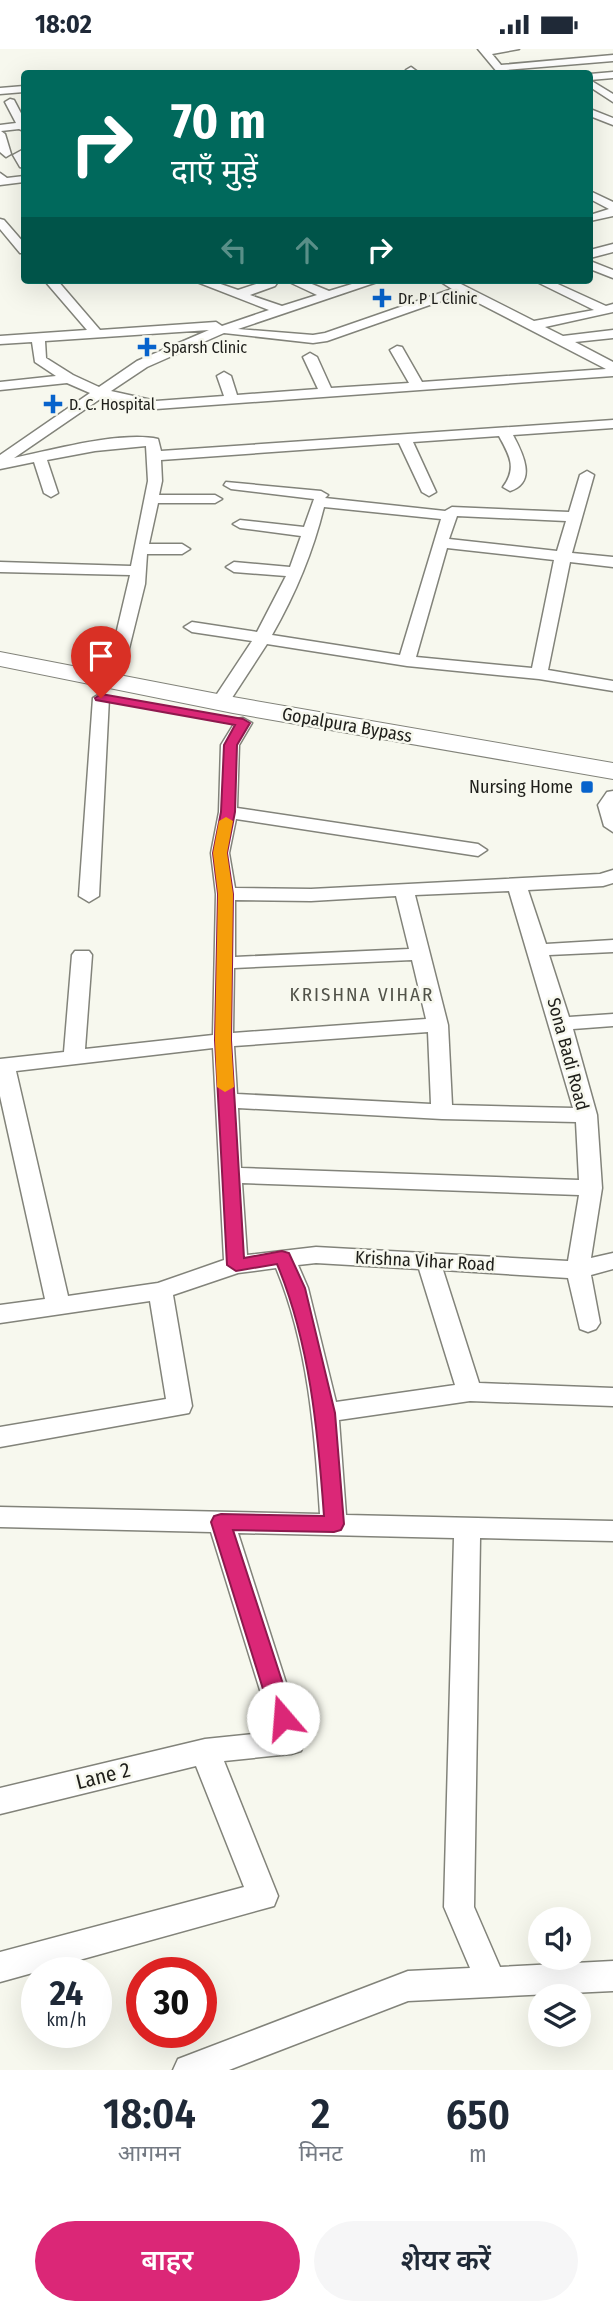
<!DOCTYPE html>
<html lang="hi">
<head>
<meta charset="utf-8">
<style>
	body { margin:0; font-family:"Fira Sans Condensed","Noto Sans Devanagari",sans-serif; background:#f6f6f7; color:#1f2937; height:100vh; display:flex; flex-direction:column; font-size:26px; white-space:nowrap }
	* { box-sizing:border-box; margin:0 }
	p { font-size:23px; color:#747a83 }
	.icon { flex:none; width:38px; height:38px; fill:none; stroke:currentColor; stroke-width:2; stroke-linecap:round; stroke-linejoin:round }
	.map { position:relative; height:2021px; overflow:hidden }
	.panel { display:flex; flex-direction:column; background:#fff; flex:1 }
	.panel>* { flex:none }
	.hud { position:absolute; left:21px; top:21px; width:572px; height:214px; border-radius:7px; box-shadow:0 7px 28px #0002; background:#00695c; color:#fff; overflow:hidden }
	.tools { position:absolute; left:528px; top:1858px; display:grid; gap:14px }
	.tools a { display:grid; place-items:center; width:63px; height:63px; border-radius:50%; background:#fff; box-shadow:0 7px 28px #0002; font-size:35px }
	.speed { position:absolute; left:21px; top:1908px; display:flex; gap:14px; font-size:35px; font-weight:700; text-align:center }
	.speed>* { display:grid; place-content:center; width:91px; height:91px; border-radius:50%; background:#fff; box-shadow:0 7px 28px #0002; line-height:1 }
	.speed small { font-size:18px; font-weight:400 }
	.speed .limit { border:10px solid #d22; background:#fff; color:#111 }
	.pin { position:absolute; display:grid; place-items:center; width:60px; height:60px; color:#fff; margin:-72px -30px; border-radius:50% 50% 50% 0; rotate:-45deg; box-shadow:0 0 7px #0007 }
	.pin .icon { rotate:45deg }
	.me { position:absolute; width:77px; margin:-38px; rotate:342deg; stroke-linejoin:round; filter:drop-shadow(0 0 5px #0008) }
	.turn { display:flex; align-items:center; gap:24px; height:147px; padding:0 35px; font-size:32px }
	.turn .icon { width:91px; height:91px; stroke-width:2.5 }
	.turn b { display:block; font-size:49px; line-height:60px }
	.lanes { display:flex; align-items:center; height:66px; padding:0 35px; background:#0003; justify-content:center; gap:35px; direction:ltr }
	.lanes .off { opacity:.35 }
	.eta { display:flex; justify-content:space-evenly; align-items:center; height:119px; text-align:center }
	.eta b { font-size:42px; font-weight:600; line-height:49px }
	.cta { display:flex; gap:14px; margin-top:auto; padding:14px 35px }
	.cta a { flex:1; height:80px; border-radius:42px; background:#db2777; color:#fff; font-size:28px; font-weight:600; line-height:80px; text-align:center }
	.cta a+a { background:#f6f6f7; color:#1f2937 }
	.status { display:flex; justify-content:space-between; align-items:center; height:49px; padding:0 35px; background:#fff; direction:ltr }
	.status svg { height:19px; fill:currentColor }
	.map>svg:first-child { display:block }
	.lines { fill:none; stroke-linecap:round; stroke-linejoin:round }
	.minor-casing { stroke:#82837a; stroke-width:3 }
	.primary-casing { stroke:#82837a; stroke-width:2 }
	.minor { fill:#fff; fill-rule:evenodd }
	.primary { fill:#fff; fill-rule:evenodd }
	.route { fill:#db2777; stroke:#8e194d; stroke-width:2 }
	.slow { fill:#f59e0b }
	.poi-dot { fill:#0763cc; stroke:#f7f8ee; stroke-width:2.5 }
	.labels { text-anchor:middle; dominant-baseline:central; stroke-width:5; stroke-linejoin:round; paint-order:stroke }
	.far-poi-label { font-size:16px; fill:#1e1e1a; stroke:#f7f8ee; text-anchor:start }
	.street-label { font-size:18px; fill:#1e1e1a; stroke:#f7f8ee }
	.poi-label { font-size:18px; fill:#1e1e1a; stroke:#f7f8ee; text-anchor:end }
	.neighbourhood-label { font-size:19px; letter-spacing:2px; fill:#515249; stroke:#f7f8ee }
	.near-street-label { font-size:21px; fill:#1e1e1a; stroke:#f7f8ee }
</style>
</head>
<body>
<div class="status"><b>18:02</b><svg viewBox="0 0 49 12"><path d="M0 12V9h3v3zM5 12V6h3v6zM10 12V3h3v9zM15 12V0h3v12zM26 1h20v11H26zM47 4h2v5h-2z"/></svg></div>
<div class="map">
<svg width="613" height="2021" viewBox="0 0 613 2021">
	<rect width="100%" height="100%" fill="#f7f8ee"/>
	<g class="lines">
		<!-- minor casing -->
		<g class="minor-casing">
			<path id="minor" d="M478 0H519L492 5 501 16 613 6V12L506 21 508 24H498Z
				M411 18 419 24H409L406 21Z
				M613 23V29L590 31 613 45V53L590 38V25Z
				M24 37V43L0 45V39Z
				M10 50 14 51 24 70V82L19 80 1 82 5 85 11 105 6 108 0 103V76L16 74 5 53Z
				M590 60 613 69V76L590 67Z
				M24 100V119L20 118 13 106Z
				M0 124 7 129 24 127V133L0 136Z
				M590 142 613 153V167L590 172V166L609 160 590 150Z
				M0 170 4 171 24 194V204H20L0 180Z
				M613 195V203L590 209V201Z
				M590 212 613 221V229L590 220Z
				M44 231H57L100 281 216 273 222 277 269 261 192 231H209L238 241 259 234 257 231H274L277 234 275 237 250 246 282 257 317 246 285 231H302L329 242 365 231H383L238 280 313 286 325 284 452 240 438 231H453L534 272 594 261 533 231H549L606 257 613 255V263L545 278 563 287 613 281V289L575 293 613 313V327L156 360 103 348 14 409C52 401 121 382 158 390L161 402 613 371V379L513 386C522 403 538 433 510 442L503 438C517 419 510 407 499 387L413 393 436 443 429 447 422 443 399 394 161 411 162 432 159 446H215L222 450 215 454H158L149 495H182L190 500 182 505H147L145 535 121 632 119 636H107L105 632 130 526 0 523V513L131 517 148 432 146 397 95 402 47 411 58 444 51 448 44 444 34 413 0 420V406L90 344 67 334 0 341V333L56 327 35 313 32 293 0 295V287L87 281ZM461 245 606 320 422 333 402 298 397 297 390 301 409 334 331 339 317 308 310 304 303 308 318 340 237 346 231 327 224 323 217 327 224 347 156 352 111 342 147 318 224 284 313 294 327 292ZM209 281 137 312 99 338 73 326 46 309 45 292Z
				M587 422 594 426 572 504 613 508V518L570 513 548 621 613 632V642L539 630 407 617 267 595 226 658 220 659 211 654 252 592 192 583 184 578 192 573 257 583 286 527 234 523 226 518 234 513 290 518 301 487 240 479 233 475 240 471 304 478 314 450 231 440 224 436 226 433 321 442 328 446 325 449 445 462 452 458 569 463 580 426ZM324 458 441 470 400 606 272 586C296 544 313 503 324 458ZM457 467 566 472 557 502 449 490ZM447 499 554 511 532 619 416 608Z
				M101 644 109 649 99 847 89 853 79 847 93 649Z
				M243 669 252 674 239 696 237 759 478 795 487 801 478 807 236 770 229 804 235 839 311 840 600 825 613 821V834L603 837 528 841 546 895 613 891V903L549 906 569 968 613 965V977L573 980 597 1066 602 1139 591 1209 613 1204V1220L591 1226 600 1274 596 1280 588 1283 580 1280 568 1229 443 1221 479 1334 613 1339V1357L470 1352 339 1371 346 1466 613 1472V1492L480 1489 474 1858 500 1918 613 1912V1942L408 1952 229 2021H173L178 2010 408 1922 470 1919 444 1858 454 1489 238 1484 305 1693 301 1702 291 1705 224 1712 278 1847 274 1857 0 1933V1903L244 1838 196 1717 0 1765V1739L205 1690 273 1683 211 1483 0 1478V1458L320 1465C315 1384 308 1295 276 1219L238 1224 173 1246 192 1357 189 1364 0 1398V1378L166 1350 150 1252 0 1274V1256L45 1250 0 1047V1010L64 1003 72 906 75 902H89L92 906 85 1000 213 986 216 845 211 804 219 763 221 696 237 670ZM509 842 573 1059 452 1056 448 976 415 846ZM396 847 409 900 235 908V851L311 852ZM412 911 426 970 233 984 234 919ZM428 983 431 1055 237 1045 234 997ZM213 999 224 1211 158 1234 68 1247 16 1022ZM238 1059 442 1070 576 1073 579 1131 241 1119ZM242 1134 579 1146 568 1212 316 1198 247 1206ZM316 1214 419 1220 455 1336 336 1353 308 1239 298 1216Z
				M613 742V783L604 777 598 756 607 743Z"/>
		</g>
		<!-- primary casing -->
		<g class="primary-casing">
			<path id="primary" d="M0 603 233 648 613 714V730L233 664 0 617Z"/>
		</g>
		<!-- minor -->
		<use href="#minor" class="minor"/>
		<!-- primary -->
		<use href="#primary" class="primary"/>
	</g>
	<!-- route -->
	<path class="route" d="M101 645 243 670 250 674 237 696 235 763 227 804 233 845 231 991 244 1209 282 1202 289 1204 305 1239 335 1364 344 1475 341 1481 334 1483 233 1481 294 1669 290 1675 283 1678 275 1675 272 1669 211 1473 214 1467 221 1465 324 1467C318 1383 310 1294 277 1215L236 1222 227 1216 215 991 218 845 213 804 221 763 224 696 235 676 96 651 95 649Z"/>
	<!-- slow -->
	<path class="slow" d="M226 768 233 772 227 804 233 845 231 991 234 1038 225 1043 217 1038 215 991 218 845 213 804 219 772Z"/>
	<!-- markers -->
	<g class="poi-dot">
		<path d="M378.5 238.5h7v7h7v7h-7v7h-7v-7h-7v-7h7z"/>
		<path d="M143.5 287.5h7v7h7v7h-7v7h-7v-7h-7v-7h7z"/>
		<path d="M49.5 344.5h7v7h7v7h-7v7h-7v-7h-7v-7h7z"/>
		<rect x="580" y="731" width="14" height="14" rx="3.5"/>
	</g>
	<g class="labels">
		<!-- far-poi labels -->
		<g class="far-poi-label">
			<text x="398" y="249">Dr. P L Clinic</text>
			<text x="163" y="298">Sparsh Clinic</text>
			<text x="69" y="355">D. C. Hospital</text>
		</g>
		<!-- street labels -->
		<g class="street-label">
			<text transform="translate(347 676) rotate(10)">Gopalpura Bypass</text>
			<text transform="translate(568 1005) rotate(75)">Sona Badi Road</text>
			<text transform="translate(425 1212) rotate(3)">Krishna Vihar Road</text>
		</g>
		<!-- poi labels -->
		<g class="poi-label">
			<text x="573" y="738">Nursing Home</text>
		</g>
		<!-- neighbourhood labels -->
		<g class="neighbourhood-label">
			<text x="362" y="945">KRISHNA VIHAR</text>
		</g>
		<!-- near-street labels -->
		<g class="near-street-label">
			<text transform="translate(103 1727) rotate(-14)">Lane 2</text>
		</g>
	</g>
</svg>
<div class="tools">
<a><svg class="icon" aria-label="sound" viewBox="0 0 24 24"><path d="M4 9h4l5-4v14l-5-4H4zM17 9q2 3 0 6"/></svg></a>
<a><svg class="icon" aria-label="layers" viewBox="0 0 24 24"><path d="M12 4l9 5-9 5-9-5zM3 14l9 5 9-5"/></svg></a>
</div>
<div class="speed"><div>24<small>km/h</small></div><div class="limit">30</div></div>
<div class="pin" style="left:101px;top:649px;background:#d93025"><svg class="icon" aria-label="arrive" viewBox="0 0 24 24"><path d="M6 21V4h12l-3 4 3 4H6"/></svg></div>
<svg class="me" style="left:283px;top:1669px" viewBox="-20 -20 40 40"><circle r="19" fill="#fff"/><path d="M0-13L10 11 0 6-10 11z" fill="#db2777"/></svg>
<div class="hud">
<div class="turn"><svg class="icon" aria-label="right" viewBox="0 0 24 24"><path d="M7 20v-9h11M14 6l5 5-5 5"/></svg><div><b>70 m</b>दाएँ मुड़ें</div></div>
<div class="lanes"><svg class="icon off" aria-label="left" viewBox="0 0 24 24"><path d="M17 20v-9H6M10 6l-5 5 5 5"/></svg><svg class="icon off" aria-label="ahead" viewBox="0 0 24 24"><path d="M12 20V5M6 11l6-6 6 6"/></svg><svg class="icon" aria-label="right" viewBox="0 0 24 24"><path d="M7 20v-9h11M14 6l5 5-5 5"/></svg></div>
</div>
</div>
<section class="panel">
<div class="eta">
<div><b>18:04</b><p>आगमन</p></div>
<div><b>2</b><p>मिनट</p></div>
<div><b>650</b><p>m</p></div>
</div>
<div class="cta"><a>बाहर</a><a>शेयर करें</a></div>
</section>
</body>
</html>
